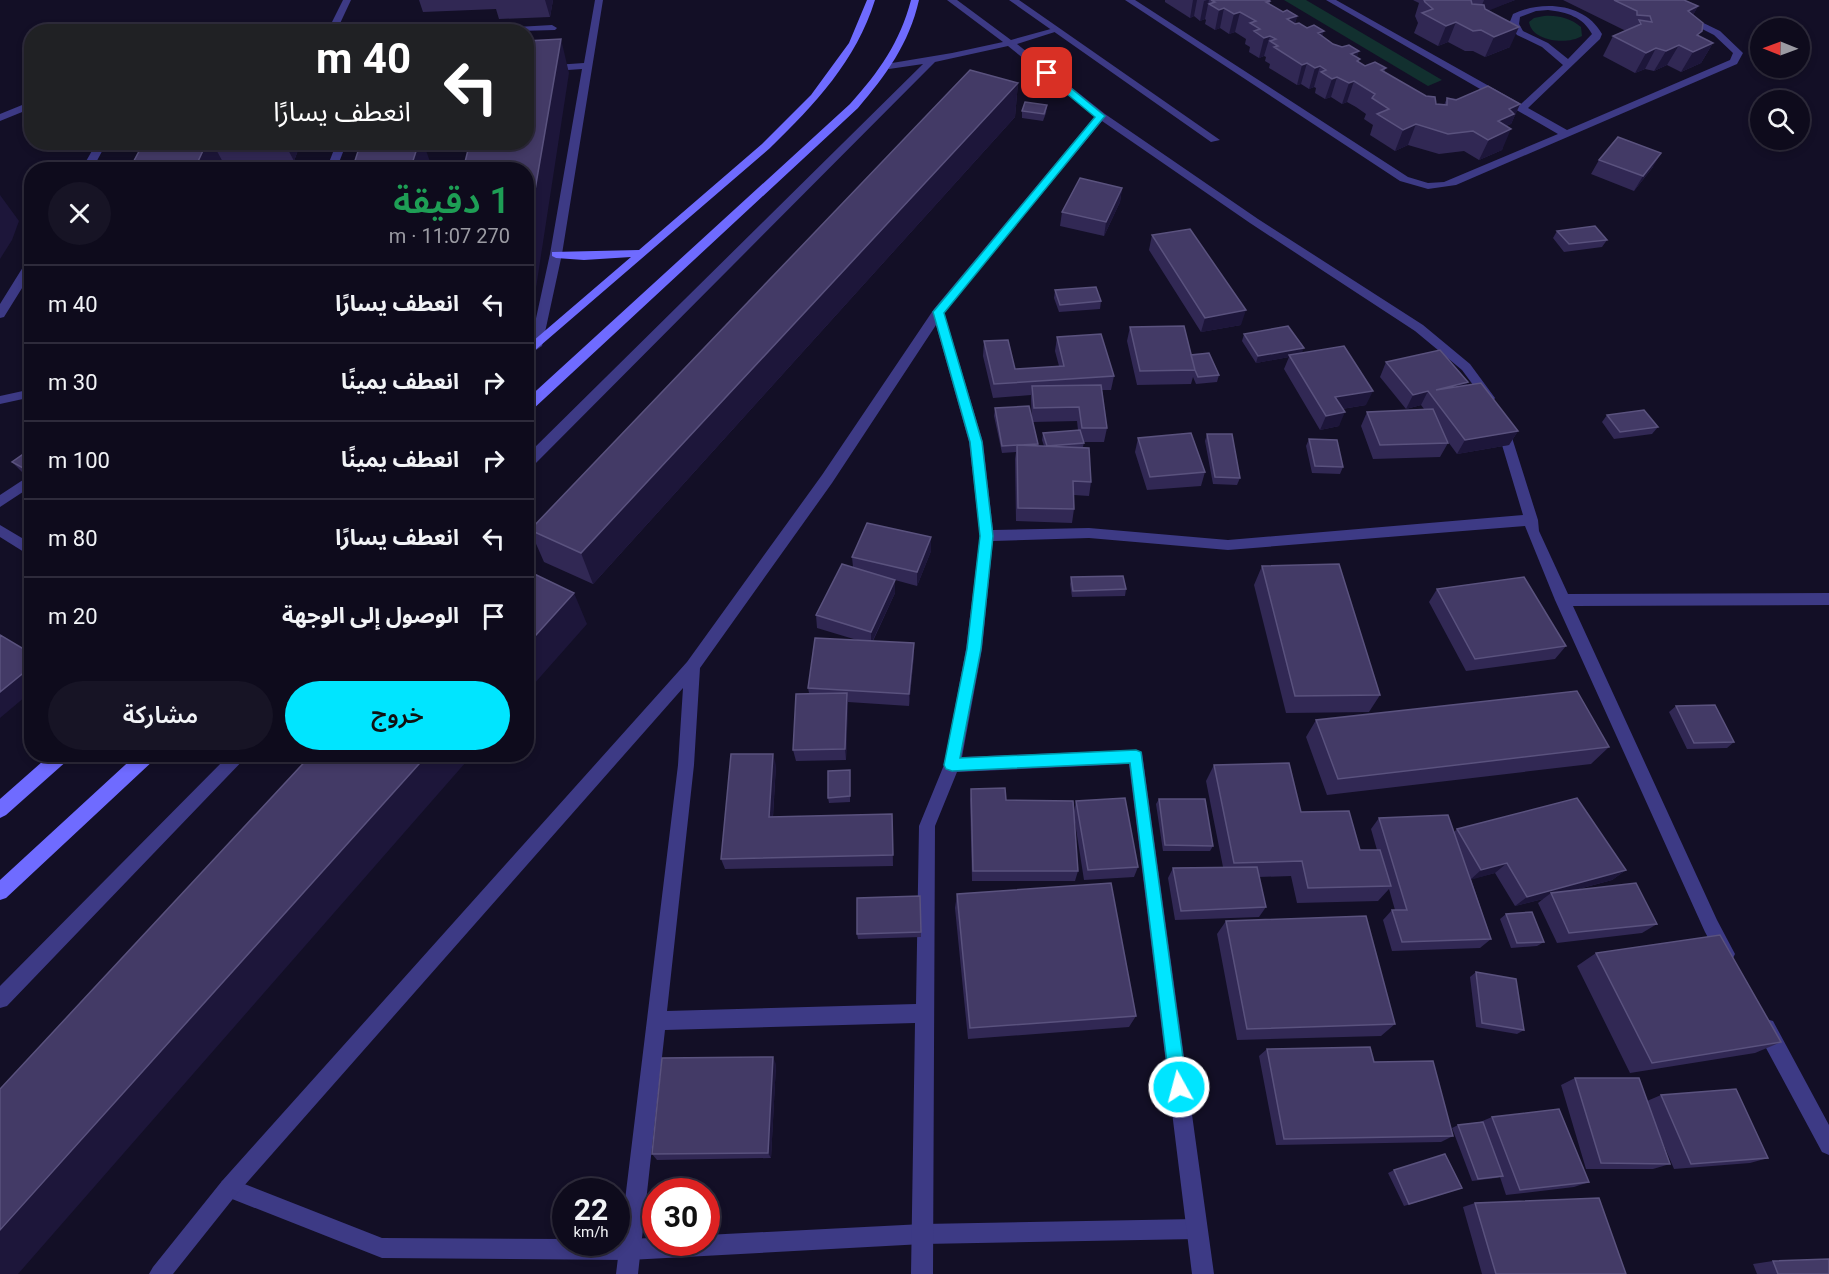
<!DOCTYPE html>
<html lang="ar">
<head>
<meta charset="utf-8">
<style>
	body { margin:0; font-family:Roboto,"Noto Sans Arabic",sans-serif; background:#171425; color:#f1f3f6; direction:rtl; height:100vh; display:flex; flex-direction:column; font-size:22px; white-space:nowrap }
	* { box-sizing:border-box; margin:0 }
	p { font-size:20px; color:#9b9ba3 }
	.icon { flex:none; width:33px; height:33px; fill:none; stroke:currentColor; stroke-width:2; stroke-linecap:round; stroke-linejoin:round }
	.map { position:relative; flex:1; overflow:hidden; direction:ltr }
	.panel { position:absolute; left:24px; top:162px; width:510px; height:600px; display:flex; flex-direction:column; background:#0e0b1c; border-radius:24px; box-shadow:0 3px 9px #0003,0 0 0 2px #2e2b3b; direction:rtl }
	.panel>* { flex:none }
	.top-card { position:absolute; left:24px; top:24px; width:510px; height:126px; border-radius:24px; box-shadow:0 3px 9px #0003,0 0 0 2px #2e2b3b; direction:rtl; background:#202124; color:#fff; overflow:hidden }
	.needle { width:39px; rotate:271deg }
	.controls { position:absolute; left:1750px; top:18px; display:grid; gap:12px }
	.controls a { display:grid; place-items:center; width:60px; height:60px; border-radius:50%; background:#0e0b1c; box-shadow:0 3px 9px #0003,0 0 0 2px #2e2b3b; font-size:30px }
	.speed { position:absolute; left:552px; top:1178px; display:flex; gap:12px; font-size:30px; font-weight:700; text-align:center }
	.speed>* { display:grid; place-content:center; width:78px; height:78px; border-radius:50%; background:#0e0b1c; box-shadow:0 3px 9px #0003,0 0 0 2px #2e2b3b; line-height:1 }
	.speed small { font-size:15px; font-weight:400 }
	.speed .limit { border:9px solid #d22; background:#fff; color:#111 }
	.pin { position:absolute; display:grid; place-items:center; width:51px; height:51px; color:#fff; margin:-26px; border-radius:12px; box-shadow:0 3px 9px #0006 }
	.me { position:absolute; width:66px; margin:-33px; rotate:353deg; stroke-linejoin:round; filter:drop-shadow(0 0 4px #0008) }
	.turn { display:flex; align-items:center; gap:21px; height:126px; padding:0 24px; font-size:27px }
	.turn .icon { width:78px; height:78px; stroke-width:2.5 }
	.turn b { display:block; font-size:42px; line-height:51px }
	.round { display:grid; place-items:center; flex:none; width:63px; height:63px; border-radius:32px; background:#171425 }
	.summary { display:flex; align-items:center; justify-content:space-between; height:102px; padding:0 24px }
	h1 { font-size:36px; font-weight:600; line-height:45px; color:#1e9e55 }
	.primary-button { display:flex; gap:12px; margin-top:auto; padding:12px 24px }
	.primary-button a { flex:1; height:69px; border-radius:36px; background:#00e5ff; color:#111; font-size:24px; font-weight:600; line-height:69px; text-align:center }
	.primary-button a+a { background:#171425; color:#f1f3f6 }
	ul { padding:0; list-style:none }
	li { display:flex; align-items:center; gap:18px; height:78px; padding:0 24px; border-top:2px solid #2e2b3b }
	li div { flex:1 }
	li b { display:block; font-size:22px }
	li em { font-style:normal }
	.map>svg:first-child { display:block }
	.green { fill:#12302f }
	.lines { fill:none; stroke-linecap:round; stroke-linejoin:round }
	.lane { fill:#3d3a85; fill-rule:evenodd }
	.street { fill:#3d3a85; fill-rule:evenodd }
	.secondary { fill:#6f6bff; fill-rule:evenodd }
	.wall { fill:#312854; fill-rule:evenodd }
	.shaded-wall { fill:#1d163a }
	.building { fill:#433a66; stroke:#5a527e; stroke-width:1.5 }
	.route { fill:#00e5ff; stroke:#0095a6; stroke-width:1.5 }
</style>
</head>
<body>
<div class="map">
<svg width="1829" height="1274" viewBox="0 0 1829 1274">
	<rect width="100%" height="100%" fill="#130f26"/>
	<!-- green -->
	<path class="green" d="M1284 0H1306L1442 80 1428 86Z
		M1544 16C1558 15 1570 18 1581 27L1582 36C1568 45 1532 42 1529 22L1534 18Z"/>
	<g class="lines">
		<!-- lane -->
		<path class="lane" d="M1009 0H1019L1220 140 1211 142Z
			M552 25 557 28 555 30 480 32 484 29Z
			M32 101V108L0 121V114Z
			M32 389V397L0 404V396Z
			M229 1178 382 1238 566 1239V1242H616V1239L656 1238V1242H706V1235L923 1224 1197 1219 1204 1222 1207 1229 1204 1236 1197 1239 923 1244 629 1260 382 1258 222 1195 219 1188 222 1181Z"/>
		<!-- street -->
		<path class="street" d="M343 0H351L336 32H327Z
			M595 0H603L562 254 542 346 536 350 530 346 550 254 582 69 526 73V67L584 63Z
			M947 0H957L1011 40 1058 27V31L1017 44 1105 114 1258 219 1423 325 1470 364 1495 398 1493 401H1485L1462 370 1415 331 1250 223 1102 121 944 312 983 442 993 530 1089 528 1228 540 1523 515 1496 425 1502 420 1508 425 1538 520 1539 531 1568 594 1829 593V605L1573 606 1717 920 1735 954 1732 960 1726 963 1720 960 1705 932 1555 600 1525 526 1228 550 1089 538 993 541 982 649 962 757 1136 750 1142 752 1214 1274H1192L1129 764 957 772 935 826 933 1274H911L915 1023 665 1030 638 1274H616L678 765 683 688 236 1195 173 1274H149L153 1267 222 1181 687 662 822 475 934 309 1095 116 1008 46 935 62 531 468 526 470V456L923 64 889 69 884 66 886 64 952 53 1003 42ZM936 325 969 442 980 536 966 649 944 765 919 826 916 1004 667 1011 694 765 700 668 832 483Z
			M1125 0H1135L1408 177 1428 183 1444 182 1558 134 1326 0H1336L1521 104 1563 65 1542 47 1517 35 1509 24 1513 14C1542 0 1585 3 1602 34L1600 39 1528 108 1567 130 1730 60 1733 53 1714 35 1645 0H1656L1720 31 1743 53 1737 64 1456 185 1428 189 1400 181ZM1548 10C1567 12 1583 17 1592 34L1568 59 1548 43 1523 31 1519 24 1520 17 1536 11Z
			M97 142H107L92 170H81Z
			M337 142H347L336 170H326Z
			M28 259H32V272L4 317 0 318V304Z
			M32 474V486L0 507V495Z
			M0 525 32 544V557L0 537Z
			M230 754H249L7 1006 0 1008V986Z
			M1766 1019 1773 1021 1829 1125V1155L1822 1152 1759 1035 1757 1028 1759 1021Z"/>
		<!-- secondary -->
		<path class="secondary" d="M867 0H875C856 61 815 104 770 148L526 358V347L631 257 584 260 556 258 552 256V252L639 250 762 144 811 95 849 43Z
			M911 0H919C909 44 886 75 858 108L531 411 526 412V400L850 104C879 72 900 42 911 0Z
			M51 754H71L69 759 6 815 0 818V799Z
			M137 754H157L155 759 6 898 0 900V880Z"/>
	</g>
	<!-- wall -->
	<path class="wall" d="M419 0H553L550 17 499 19 496 9 423 12Z
		M1165 0H1269L1270 1V4L1283 12 1297 16 1295 24 1323 37 1333 44 1357 58 1359 62 1365 66 1386 68 1384 72 1436 104 1444 105 1447 98 1520 104 1511 124 1508 125V127L1502 150 1479 160 1464 151 1439 154 1408 145 1395 151 1370 135 1373 125 1364 119 1366 114 1356 107 1347 102 1342 104 1331 97 1325 99 1315 93 1316 88 1314 87 1309 89 1301 84 1297 85 1269 68 1270 64 1265 61 1266 57 1264 56 1259 58 1249 52 1250 47 1245 44 1246 39 1235 32 1229 34 1220 28 1215 30 1205 24 1206 20 1205 19 1200 21 1194 16 1190 18 1165 2Z
		M1413 0H1515L1488 10 1510 47 1485 57 1473 51H1465L1448 42 1438 46 1414 33 1418 23 1415 16 1419 3Z
		M1563 0H1684L1698 6 1693 15 1699 36 1713 43 1701 63 1681 72 1667 65 1654 71 1645 69 1635 73 1603 56 1613 36 1626 31Z
		M1018 83 1015 117 593 584 544 562 530 530Z
		M1047 105 1046 113 1043 121 1022 118V111Z
		M144 142H301L294 161 224 164Z
		M1599 160 1653 167 1634 191 1591 174Z
		M1122 188 1120 202 1104 236 1060 226 1062 212Z
		M1557 231 1607 240 1602 247 1564 252 1553 238Z
		M1152 235 1241 325 1201 332 1149 250Z
		M1055 290 1101 301 1100 309 1059 312 1054 298Z
		M1130 327 1191 355 1219 375 1217 382 1196 384 1193 377 1191 384 1137 385 1127 341Z
		M1244 334 1302 353 1366 405 1342 409 1339 426 1320 430 1284 369 1289 357 1256 363 1242 341Z
		M1057 337 1114 376 1111 390H1102L1107 428 1104 442H1084L1083 447 1091 482 1089 496 1074 495V509L1072 523 1016 521 1015 459 1016 452 1002 453 994 416 995 408 1032 421 1031 400V395L993 398 983 356 984 341 1015 369 1059 366 1055 351ZM1077 421 1078 430 1043 433 1042 440 1044 446H1038V444L1033 422Z
		M1386 362 1468 382 1466 385 1518 431 1509 445 1457 454 1446 439 1448 443 1440 457 1373 459 1361 426 1367 412 1424 409 1421 405 1406 409 1380 377Z
		M1607 415 1658 427 1652 434 1614 439 1602 422Z
		M1207 434 1240 478 1237 485 1213 484 1205 441Z
		M1138 438 1205 472 1201 486 1147 490 1135 452Z
		M1309 439 1343 467 1340 474 1312 473 1306 446Z
		M32 448V482L12 462Z
		M931 551 917 586 895 580V593L873 641 914 655 909 706 848 702 846 760 796 761 793 750 809 693 808 688 857 640 817 628 816 615 853 567 852 557Z
		M1262 566 1380 695 1369 712 1286 713 1254 585Z
		M1071 577 1126 589 1125 596 1072 597 1070 584Z
		M1437 589 1566 646 1555 659 1466 671 1429 602Z
		M1676 706 1734 742 1727 748 1687 749 1669 712Z
		M1316 720 1609 747 1591 764 1327 795 1306 737Z
		M776 765 773 817 892 814 893 866 725 869 721 859Z
		M1214 765 1301 812 1360 850H1377L1371 829 1379 818 1454 832 1457 829 1626 870 1612 880 1575 890 1657 924 1642 933 1557 943 1538 903 1543 899 1515 906 1495 873 1471 879 1491 939 1480 948 1392 951 1383 920 1392 910H1395L1389 889 1378 901 1297 903 1291 876 1259 877 1266 907 1259 917 1175 920 1168 878 1173 868 1223 867 1206 781Z
		M850 770V802L829 803 828 798Z
		M971 789 1006 800 1074 811 1076 801 1138 867 1134 877 1084 880 1074 816 1078 871 1075 881H972L970 800Z
		M1159 799 1213 846 1210 851H1163L1156 804Z
		M957 894 1136 1016 1129 1027 968 1039 955 908Z
		M920 896 921 937 858 939 857 934Z
		M1506 914 1544 942 1537 946 1511 948 1500 919Z
		M1226 921 1395 1024 1381 1036 1237 1040 1217 934Z
		M1596 953 1781 1042 1755 1053 1630 1073 1577 966Z
		M1476 972 1524 1030 1517 1034 1476 1027 1470 977Z
		M1267 1049 1374 1062 1453 1136 1441 1142 1276 1145 1259 1056Z
		M776 1064 771 1158 657 1160 652 1154Z
		M1575 1078 1647 1101 1661 1095 1768 1158 1750 1163 1674 1169 1660 1136 1670 1164 1653 1169H1586L1561 1085Z
		M1492 1117 1589 1182 1574 1187 1506 1195 1500 1177 1496 1178 1472 1181 1452 1128 1458 1125 1480 1122Z
		M1394 1170 1456 1190 1404 1206 1388 1173Z
		M1475 1203 1626 1274H1482L1463 1207Z
		M1773 1261 1829 1274H1757L1753 1264Z"/>
	<!-- shaded-wall -->
	<path class="shaded-wall" d="M545 0H553L550 17Z
		M1193 0H1197L1194 16 1190 18Z
		M1207 0H1209L1205 19 1200 21 1204 1Z
		M1484 0H1515L1478 15Z
		M1698 6 1687 26 1688 11Z
		M1224 8 1220 28 1215 30 1219 10Z
		M1240 12 1235 32 1229 34 1234 14Z
		M1297 16 1292 36 1287 19Z
		M1456 22 1448 42 1438 46 1446 26Z
		M1519 27 1510 47 1485 57 1494 37Z
		M1324 31 1318 51V33Z
		M1270 36 1264 56 1259 58 1264 38Z
		M561 39 569 73 532 314 526 319V242Z
		M1713 43 1701 63 1681 72 1693 52Z
		M1679 45 1667 65 1654 71 1666 51Z
		M1656 48 1645 69 1635 73 1646 53Z
		M1359 51 1353 72 1351 54Z
		M1307 63 1301 84 1297 85 1302 65Z
		M1320 66 1314 87 1309 89 1315 68Z
		M1337 77 1331 97 1325 99 1332 79Z
		M1354 81 1347 102 1342 104 1349 83Z
		M1018 83 1015 117 593 584 581 553Z
		M1520 104 1511 124 1508 125 1506 132 1511 129 1502 150 1479 160 1498 121 1509 109Z
		M1416 124 1408 145 1395 151 1403 130Z
		M207 142H212L224 164 221 170H194Z
		M284 142H301L294 161Z
		M419 142H423L433 170H410Z
		M1661 153 1653 167 1634 191 1643 176Z
		M1122 188 1120 202 1104 236 1106 222Z
		M0 195 19 221 12 240 0 259Z
		M1246 310 1241 325 1201 332 1205 318Z
		M1304 348 1301 355H1289V357L1256 363 1258 356Z
		M1468 382 1460 396 1436 390Z
		M1373 391 1366 405 1329 411 1335 397Z
		M1428 391 1421 405 1406 409 1413 395Z
		M1345 412 1339 426 1320 430 1326 416Z
		M1518 431 1509 445 1457 454 1465 440Z
		M931 537V551L917 586V572Z
		M895 580V593L871 644V632Z
		M574 593 587 624 526 693V646Z
		M914 643V655L909 706V694Z
		M32 666V691L0 718V692Z
		M847 693 848 705 846 760 845 749Z
		M428 754H473L18 1274H0V1230Z
		M773 754 776 765 772 828 769 817Z
		M1507 863 1495 873 1470 880 1481 870Z
		M1626 870 1612 880 1552 896 1551 893 1543 899 1515 906 1527 897Z
		M773 1057 776 1064 771 1158 768 1153Z"/>
	<!-- building -->
	<path class="building" d="M1211 0H1269L1270 1 1266 2 1283 12 1287 10 1297 16 1287 19 1295 24 1299 23 1307 28 1314 25 1324 31 1318 33 1333 44 1342 47 1349 45 1359 51 1351 54 1360 59 1357 61 1365 66 1375 62 1386 68 1381 70 1426 96 1435 97 1436 104 1447 105V98L1456 100 1488 86 1520 104 1509 109 1514 114 1498 121 1511 129 1488 140 1473 131 1448 134 1416 124 1403 130 1377 114 1389 109 1372 98 1375 94 1354 81 1349 83 1337 77 1332 79 1321 72 1326 70 1320 66 1315 68 1307 63 1302 65 1274 47 1278 46 1270 41 1276 39 1270 36 1264 38 1254 31 1260 29 1250 23 1256 21 1240 12 1234 14 1224 8 1219 10 1209 4 1215 2Z
		M1424 0H1471L1472 4 1484 5 1485 9 1519 27 1494 37 1481 30 1473 31 1456 22 1446 26 1422 13 1433 9 1425 2Z
		M1614 0H1684L1698 6 1688 11 1703 23 1702 31 1697 35 1713 43 1693 52 1679 45 1666 51 1656 48 1646 53 1613 36 1641 24 1639 20 1652 22 1650 16 1637 15V11Z
		M561 39 526 242V170H463L470 142H526V41Z
		M970 70 1018 83 581 553 530 530Z
		M1025 102 1047 105 1044 114 1022 111Z
		M1618 137 1661 153 1643 176 1599 160Z
		M144 142H207L194 170H129Z
		M361 142H419L410 170H352Z
		M1080 178 1122 188 1106 222 1062 212Z
		M1595 226 1607 240 1569 244 1557 231Z
		M1190 229 1246 310 1205 318 1152 235Z
		M1096 287 1101 301 1060 305 1055 290Z
		M1184 326 1195 370 1140 371 1130 327Z
		M1288 326 1304 348 1258 356 1244 334Z
		M1101 334 1114 376 994 384 984 341 1008 340 1015 369 1064 366 1057 337Z
		M1344 346 1373 391 1335 397 1345 412 1326 416 1289 355Z
		M1440 350 1468 382 1436 390 1481 383 1518 431 1465 440 1428 391 1413 395 1386 362Z
		M1209 353 1219 375 1198 377 1195 370 1191 355Z
		M1101 385 1107 428H1082L1079 407 1034 408 1032 386Z
		M1029 406 1038 444 1002 446 995 408Z
		M1433 409 1448 443 1380 445 1367 412Z
		M1644 410 1658 427 1620 432 1607 415Z
		M1080 430 1084 443 1047 446 1043 433Z
		M1191 433 1205 472 1150 477 1138 438Z
		M1207 434H1232L1240 478 1215 477Z
		M1309 439 1337 440 1343 467 1315 466Z
		M1017 445 1089 448 1091 482 1073 481 1074 509 1018 508Z
		M32 448V473L12 462Z
		M867 523 931 537 917 572 852 557Z
		M842 564 895 580 871 632 816 615Z
		M1339 564 1380 695 1295 696 1262 566Z
		M526 570 574 593 526 646Z
		M1123 576 1126 589 1073 591 1071 577Z
		M1524 577 1566 646 1475 659 1437 589Z
		M0 635 32 654V666L0 692Z
		M815 638 914 643 909 694 808 688Z
		M1577 691 1609 747 1338 779 1316 720Z
		M847 693 845 749 793 750 796 694Z
		M1715 705 1734 742 1694 743 1676 706Z
		M312 754H428L0 1230V1089Z
		M731 754H773L769 817 892 814 893 855 721 859Z
		M1289 763 1301 812 1349 811 1360 850H1380L1391 886 1308 888 1302 861 1234 863 1214 765Z
		M850 770V796L828 798V771Z
		M1005 788 1006 800 1073 801 1078 871H973L971 789Z
		M1125 798 1138 867 1088 870 1076 801Z
		M1577 798 1626 870 1527 897 1507 863 1481 870 1457 829Z
		M1159 799H1205L1213 846 1165 845Z
		M1448 815 1491 939 1402 942 1392 910H1407L1379 818Z
		M1257 867 1266 907 1181 911 1173 868Z
		M1111 883 1136 1016 970 1028 957 894Z
		M1636 883 1657 924 1569 933 1551 893Z
		M920 896 921 932 857 934V898Z
		M1532 912 1544 942 1517 943 1506 914Z
		M1366 916 1395 1024 1247 1029 1226 921Z
		M1720 935 1781 1042 1652 1063 1596 953Z
		M1476 972 1516 979 1524 1030 1482 1023Z
		M1370 1047 1374 1062 1433 1061 1453 1136 1284 1139 1267 1049Z
		M773 1057 768 1153 652 1154 662 1058Z
		M1575 1078H1639L1670 1164 1601 1163Z
		M1736 1089 1768 1158 1691 1164 1661 1095Z
		M1559 1109 1589 1182 1520 1190 1492 1117Z
		M1483 1122 1503 1176 1478 1179 1458 1125Z
		M1445 1154 1462 1188 1409 1204 1394 1170Z
		M1599 1198 1626 1274H1496L1475 1203Z
		M1829 1259V1274H1778L1773 1261Z"/>
	<!-- route -->
	<path class="route" d="M1044 71H1050L1105 116 944 313 982 442 993 536 981 649 960 758 1136 750 1141 752 1187 1087 1185 1093 1179 1096 1172 1093 1170 1087 1130 763 952 771 946 769 944 765 967 649 980 536 970 442 933 312 1095 117 1044 75Z"/>
</svg>
<div class="controls">
<a><svg class="needle" viewBox="-14 -14 28 28"><path d="M0-13l5 13h-10z" fill="#e53935"/><path d="M0 13l5-13h-10z" fill="#9b9ba3"/></svg></a>
<a><svg class="icon" aria-label="search" viewBox="0 0 24 24"><circle cx="10" cy="10" r="6"/><path d="M15 15l6 6"/></svg></a>
</div>
<div class="speed"><div>22<small>km/h</small></div><div class="limit">30</div></div>
<div class="pin" style="left:1047px;top:73px;background:#d93025"><svg class="icon" aria-label="arrive" viewBox="0 0 24 24"><path d="M6 21V4h12l-3 4 3 4H6"/></svg></div>
<svg class="me" style="left:1179px;top:1087px" viewBox="-20 -20 40 40"><circle r="17" fill="#00e5ff" stroke="#fff" stroke-width="3"/><path d="M0-11L8 9 0 5-8 9z" fill="#fff"/></svg>
<div class="top-card">
<div class="turn"><svg class="icon" aria-label="left" viewBox="0 0 24 24"><path d="M17 20v-9H6M10 6l-5 5 5 5"/></svg><div><b>40 m</b>انعطف يسارًا</div></div>
</div>
<section class="panel">
<div class="summary"><div><h1>1 دقيقة</h1><p>270 m · 11:07</p></div><a class="round"><svg class="icon" aria-label="close" viewBox="0 0 24 24"><path d="M6 6l12 12M18 6L6 18"/></svg></a></div>
<ul>
<li><svg class="icon" aria-label="left" viewBox="0 0 24 24"><path d="M17 20v-9H6M10 6l-5 5 5 5"/></svg><div><b>انعطف يسارًا</b></div><em>40 m</em></li>
<li><svg class="icon" aria-label="right" viewBox="0 0 24 24"><path d="M7 20v-9h11M14 6l5 5-5 5"/></svg><div><b>انعطف يمينًا</b></div><em>30 m</em></li>
<li><svg class="icon" aria-label="right" viewBox="0 0 24 24"><path d="M7 20v-9h11M14 6l5 5-5 5"/></svg><div><b>انعطف يمينًا</b></div><em>100 m</em></li>
<li><svg class="icon" aria-label="left" viewBox="0 0 24 24"><path d="M17 20v-9H6M10 6l-5 5 5 5"/></svg><div><b>انعطف يسارًا</b></div><em>80 m</em></li>
<li><svg class="icon" aria-label="arrive" viewBox="0 0 24 24"><path d="M6 21V4h12l-3 4 3 4H6"/></svg><div><b>الوصول إلى الوجهة</b></div><em>20 m</em></li>
</ul>
<div class="primary-button"><a>خروج</a><a>مشاركة</a></div>
</section>
</div>
</body>
</html>
